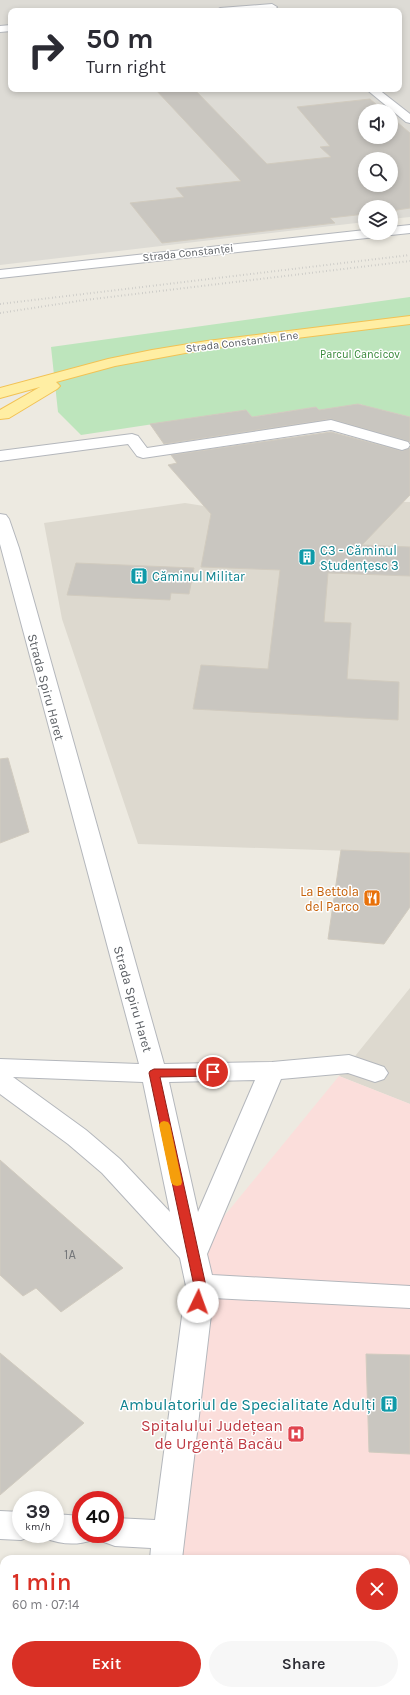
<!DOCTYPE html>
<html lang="en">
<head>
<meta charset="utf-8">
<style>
	body { margin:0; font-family:Karla,sans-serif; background:#f7f7f7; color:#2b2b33; height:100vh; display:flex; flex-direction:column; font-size:15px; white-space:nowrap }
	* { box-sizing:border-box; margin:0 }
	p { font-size:13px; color:#7c7c81 }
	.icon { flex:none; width:22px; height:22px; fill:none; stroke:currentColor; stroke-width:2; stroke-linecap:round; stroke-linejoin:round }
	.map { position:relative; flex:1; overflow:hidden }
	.sheet { position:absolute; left:0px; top:1555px; width:410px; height:140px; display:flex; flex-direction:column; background:#fff; border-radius:12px 12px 0 0; box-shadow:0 2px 6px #0003 }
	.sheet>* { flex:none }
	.top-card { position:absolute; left:8px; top:8px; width:394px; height:84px; border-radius:8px; box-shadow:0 2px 6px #0003; background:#fff; color:#2b2b33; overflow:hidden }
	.fabs { position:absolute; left:358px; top:104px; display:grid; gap:8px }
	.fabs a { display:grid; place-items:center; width:40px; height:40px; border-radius:50%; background:#fff; box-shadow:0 2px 6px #0003; font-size:20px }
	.speed { position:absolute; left:12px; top:1491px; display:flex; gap:8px; font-size:20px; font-weight:700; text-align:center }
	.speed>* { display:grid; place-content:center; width:52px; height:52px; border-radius:50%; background:#fff; box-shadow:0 2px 6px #0003; line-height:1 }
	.speed small { font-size:10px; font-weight:400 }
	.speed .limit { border:6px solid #d22; background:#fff; color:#111 }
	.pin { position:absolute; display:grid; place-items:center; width:34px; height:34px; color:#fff; margin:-17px; border:2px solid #fff; border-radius:50%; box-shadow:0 1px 4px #0007 }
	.me { position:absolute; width:44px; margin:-22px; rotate:3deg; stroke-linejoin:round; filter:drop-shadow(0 0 3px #0008) }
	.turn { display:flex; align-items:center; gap:14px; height:84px; padding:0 12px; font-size:18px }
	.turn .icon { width:52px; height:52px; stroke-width:2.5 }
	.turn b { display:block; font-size:28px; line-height:34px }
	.round { display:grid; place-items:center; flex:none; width:42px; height:42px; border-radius:21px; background:#f7f7f7 }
	.summary { display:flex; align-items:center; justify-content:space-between; height:68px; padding:0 12px }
	h1 { font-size:24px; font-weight:600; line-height:30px; color:#d93025 }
	.button { display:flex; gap:8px; margin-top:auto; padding:8px 12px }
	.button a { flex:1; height:46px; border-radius:24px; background:#d93025; color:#fff; font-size:16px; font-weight:600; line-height:46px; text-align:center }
	.button a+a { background:#f7f7f7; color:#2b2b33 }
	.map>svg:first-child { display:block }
	.industrial { fill:#dddbd5; fill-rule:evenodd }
	.education { fill:#ddd9cf }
	.medical { fill:#fbdedb }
	.green { fill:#bde5bc }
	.building { fill:#c9c6c0; stroke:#d1cbbf; fill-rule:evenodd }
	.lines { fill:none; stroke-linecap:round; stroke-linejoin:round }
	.minor-casing { stroke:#b4b7bc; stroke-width:2 }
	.major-casing { stroke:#f2c254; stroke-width:2 }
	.minor { fill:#fff; fill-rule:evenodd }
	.major { fill:#ffeea3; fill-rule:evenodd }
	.rail { stroke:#b2b3b3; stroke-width:2; stroke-dasharray:0.5 3; stroke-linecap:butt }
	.route { fill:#d93025; stroke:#8d1f18 }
	.slow { fill:#f59e0b }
	.labels { text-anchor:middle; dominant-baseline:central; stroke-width:3; stroke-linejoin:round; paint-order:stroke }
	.far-street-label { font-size:11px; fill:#595d62; stroke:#fff }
	.far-park-label { font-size:11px; fill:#348636; stroke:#fff }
	.culture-label { font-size:13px; fill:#0d838f; stroke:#fff; text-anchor:start }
	.street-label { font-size:13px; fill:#595d62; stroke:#fff }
	.food-label { font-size:13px; fill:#c56008; stroke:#fff; text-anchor:end }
	.near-number-label { font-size:13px; fill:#75777a }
	.near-culture-label { font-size:16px; fill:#0d838f; stroke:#fff; text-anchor:end }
	.near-health-label { font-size:16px; fill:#be3a42; stroke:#fff; text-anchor:end }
</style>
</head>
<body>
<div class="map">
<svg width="410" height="1695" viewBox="0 0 410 1695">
	<rect width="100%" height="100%" fill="#edeae1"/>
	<!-- industrial -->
	<path class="industrial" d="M0 0H410V217L391 219V207H365V222L0 265ZM11 11H399V89H11ZM365 111H391V137H365ZM365 159H391V185H365Z"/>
	<!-- education -->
	<path class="education" d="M410 502V853L138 844 62 619 44 523 185 503 204 506 231 503Z
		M410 988V1104L339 1076Z"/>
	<!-- medical -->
	<path class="medical" d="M339 1076 410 1104V1695H146L147 1691H406V1559H166L193 1254Z"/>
	<!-- green -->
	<path class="green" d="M410 297V417L382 410 370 414 361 404 319 410 316 407 252 417 246 410 81 435 58 412 51 347Z"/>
	<!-- building -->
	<path class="building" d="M155 89H194L267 164 331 157 320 147 330 146 297 107 370 99 384 111H365V137H391V117L410 133V208L391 211V207H365V214L330 218 335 223 162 243 130 203 184 197 176 188 241 181ZM365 159H391V185H365Z
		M358 404 410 417V442L408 441 331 419 164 444 150 424 246 410 252 417 316 407 319 410Z
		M331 432 402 451 410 448V495L362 545 410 547V576L328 573 324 622 351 623 347 679 399 682 398 720 193 709 201 665 268 669 280 570 201 567 211 514 168 465 177 463 171 455Z
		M76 563 194 568 189 594 171 593 170 600 67 595Z
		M8 758 29 832 0 843V759Z
		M341 850 410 853V907L384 944 328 939Z
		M0 1160 123 1268 61 1312 36 1288 23 1296 0 1275Z
		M0 1353 84 1423 0 1495Z
		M366 1354 410 1355V1454L369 1452Z"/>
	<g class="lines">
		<!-- minor casing -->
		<g class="minor-casing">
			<path id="minor" d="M272 4 277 7 275 9 258 11H215L220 8Z
				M11 25V31L0 32V26Z
				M366 89H378L410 114V123L406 122Z
				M410 225V233L391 235 386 233H391V227Z
				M365 230V233H383L381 236 376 237 0 278V270Z
				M331 420 408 442 410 445 408 448 402 450 331 430 143 458 137 456 128 444 0 461V451L132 434 138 436 147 448Z
				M0 514 6 515 9 519 19 548 164 1064 272 1062 349 1055 384 1067 388 1073 384 1079 375 1082 348 1073 281 1079 207 1254 212 1275 410 1286V1308L213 1298 182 1559H150L151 1548 115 1546 104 1542 100 1534H115V1518L155 1520 186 1286 180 1258 102 1173 68 1144 0 1094V1059L139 1064 0 544ZM13 1077 143 1082 170 1212 120 1159 86 1130ZM255 1080 198 1212 169 1082Z
				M0 1511 21 1512V1534H33L32 1536 21 1540 0 1539Z
				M55 1514 81 1516V1534H95L92 1540C76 1546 60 1544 44 1538L42 1534H55Z
				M129 1691H163V1695H129Z"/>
		</g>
		<!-- major casing -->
		<g class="major-casing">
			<path id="major" d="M410 316V324L207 349 115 366 56 382 60 386 57 389 9 418 0 419V410L40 387 0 398V388L108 359 152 350 207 341Z"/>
		</g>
		<!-- minor -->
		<use href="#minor" class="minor"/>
		<!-- major -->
		<use href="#major" class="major"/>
		<!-- rail -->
		<path class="rail" d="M0 304 410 255
			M0 313 85 300 410 261"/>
	</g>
	<!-- route -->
	<path class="route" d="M154 1069H213L217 1070 218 1072 217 1075 213 1076 160 1077 206 1286 202 1305 198 1306 194 1305 192 1302 194 1286 149 1073 150 1071Z"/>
	<!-- slow -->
	<path class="slow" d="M164 1121 168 1122 170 1125 182 1182 181 1185 177 1186 173 1185 171 1182 159 1125 161 1122Z"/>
	<!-- icons -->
	<defs>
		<g id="building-square" transform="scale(0.9)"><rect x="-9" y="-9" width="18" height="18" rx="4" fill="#0f9aa8" stroke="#fff"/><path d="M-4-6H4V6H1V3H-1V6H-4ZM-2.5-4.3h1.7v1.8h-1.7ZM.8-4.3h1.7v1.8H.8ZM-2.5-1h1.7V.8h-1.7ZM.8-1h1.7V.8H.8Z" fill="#fff"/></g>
		<g id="restaurant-square" transform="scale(0.9)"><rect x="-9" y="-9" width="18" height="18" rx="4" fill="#e8710a" stroke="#fff"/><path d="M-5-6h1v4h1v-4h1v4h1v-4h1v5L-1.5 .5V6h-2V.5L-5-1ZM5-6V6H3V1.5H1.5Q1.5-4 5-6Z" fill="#fff"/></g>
		<g id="hospital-square" transform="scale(0.9)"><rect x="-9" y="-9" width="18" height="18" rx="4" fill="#e0444e" stroke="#fff"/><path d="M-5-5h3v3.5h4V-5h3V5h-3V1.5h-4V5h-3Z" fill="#fff"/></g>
	</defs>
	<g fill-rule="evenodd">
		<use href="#building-square" x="307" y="557"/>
		<use href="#building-square" x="139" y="576"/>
		<use href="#restaurant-square" x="372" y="898"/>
		<use href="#building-square" x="389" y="1404"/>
		<use href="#hospital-square" x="296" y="1434"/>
	</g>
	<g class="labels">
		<!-- far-street labels -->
		<g class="far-street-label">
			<text transform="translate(188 253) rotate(-6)">Strada Constanței</text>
			<text transform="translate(242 342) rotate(-7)">Strada Constantin Ene</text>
		</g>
		<!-- far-park labels -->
		<g class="far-park-label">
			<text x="360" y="354">Parcul Cancicov</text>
		</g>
		<!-- culture labels -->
		<g class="culture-label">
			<text x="320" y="550">C3 - Căminul<tspan x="320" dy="15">Studențesc 3</tspan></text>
			<text x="152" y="576">Căminul Militar</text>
		</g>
		<!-- street labels -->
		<g class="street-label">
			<text transform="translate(46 687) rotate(75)">Strada Spiru Haret</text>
			<text transform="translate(133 999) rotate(74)">Strada Spiru Haret</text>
		</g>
		<!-- food labels -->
		<g class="food-label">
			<text x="359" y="891">La Bettola<tspan x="359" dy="15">del Parco</tspan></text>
		</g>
		<!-- near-number labels -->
		<g class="near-number-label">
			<text x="70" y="1254">1A</text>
		</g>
		<!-- near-culture labels -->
		<g class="near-culture-label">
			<text x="376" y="1404">Ambulatoriul de Specialitate Adulți</text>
		</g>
		<!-- near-health labels -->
		<g class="near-health-label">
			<text x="283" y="1425">Spitalului Județean<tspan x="283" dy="18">de Urgență Bacău</tspan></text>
		</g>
	</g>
</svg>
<div class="fabs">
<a><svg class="icon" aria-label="sound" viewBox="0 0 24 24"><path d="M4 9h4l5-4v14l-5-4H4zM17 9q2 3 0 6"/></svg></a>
<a><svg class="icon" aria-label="search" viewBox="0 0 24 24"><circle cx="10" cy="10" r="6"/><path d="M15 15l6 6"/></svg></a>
<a><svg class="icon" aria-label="layers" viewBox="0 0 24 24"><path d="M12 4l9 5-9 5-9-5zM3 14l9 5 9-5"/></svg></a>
</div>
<div class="speed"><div>39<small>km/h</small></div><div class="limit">40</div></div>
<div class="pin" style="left:213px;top:1072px;background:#d93025"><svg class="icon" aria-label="arrive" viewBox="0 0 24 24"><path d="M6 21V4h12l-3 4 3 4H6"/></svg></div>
<svg class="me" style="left:198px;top:1302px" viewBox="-20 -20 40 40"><circle r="19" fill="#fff"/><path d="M0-13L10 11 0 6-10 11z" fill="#d93025"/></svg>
<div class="top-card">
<div class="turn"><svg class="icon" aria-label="right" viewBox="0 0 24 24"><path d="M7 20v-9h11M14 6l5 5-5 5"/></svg><div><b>50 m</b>Turn right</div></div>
</div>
<section class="sheet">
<div class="summary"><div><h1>1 min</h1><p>60 m · 07:14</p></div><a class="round" style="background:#d93025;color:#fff"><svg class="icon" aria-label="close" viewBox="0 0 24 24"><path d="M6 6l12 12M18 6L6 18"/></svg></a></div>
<div class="button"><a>Exit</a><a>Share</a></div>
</section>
</div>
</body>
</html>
